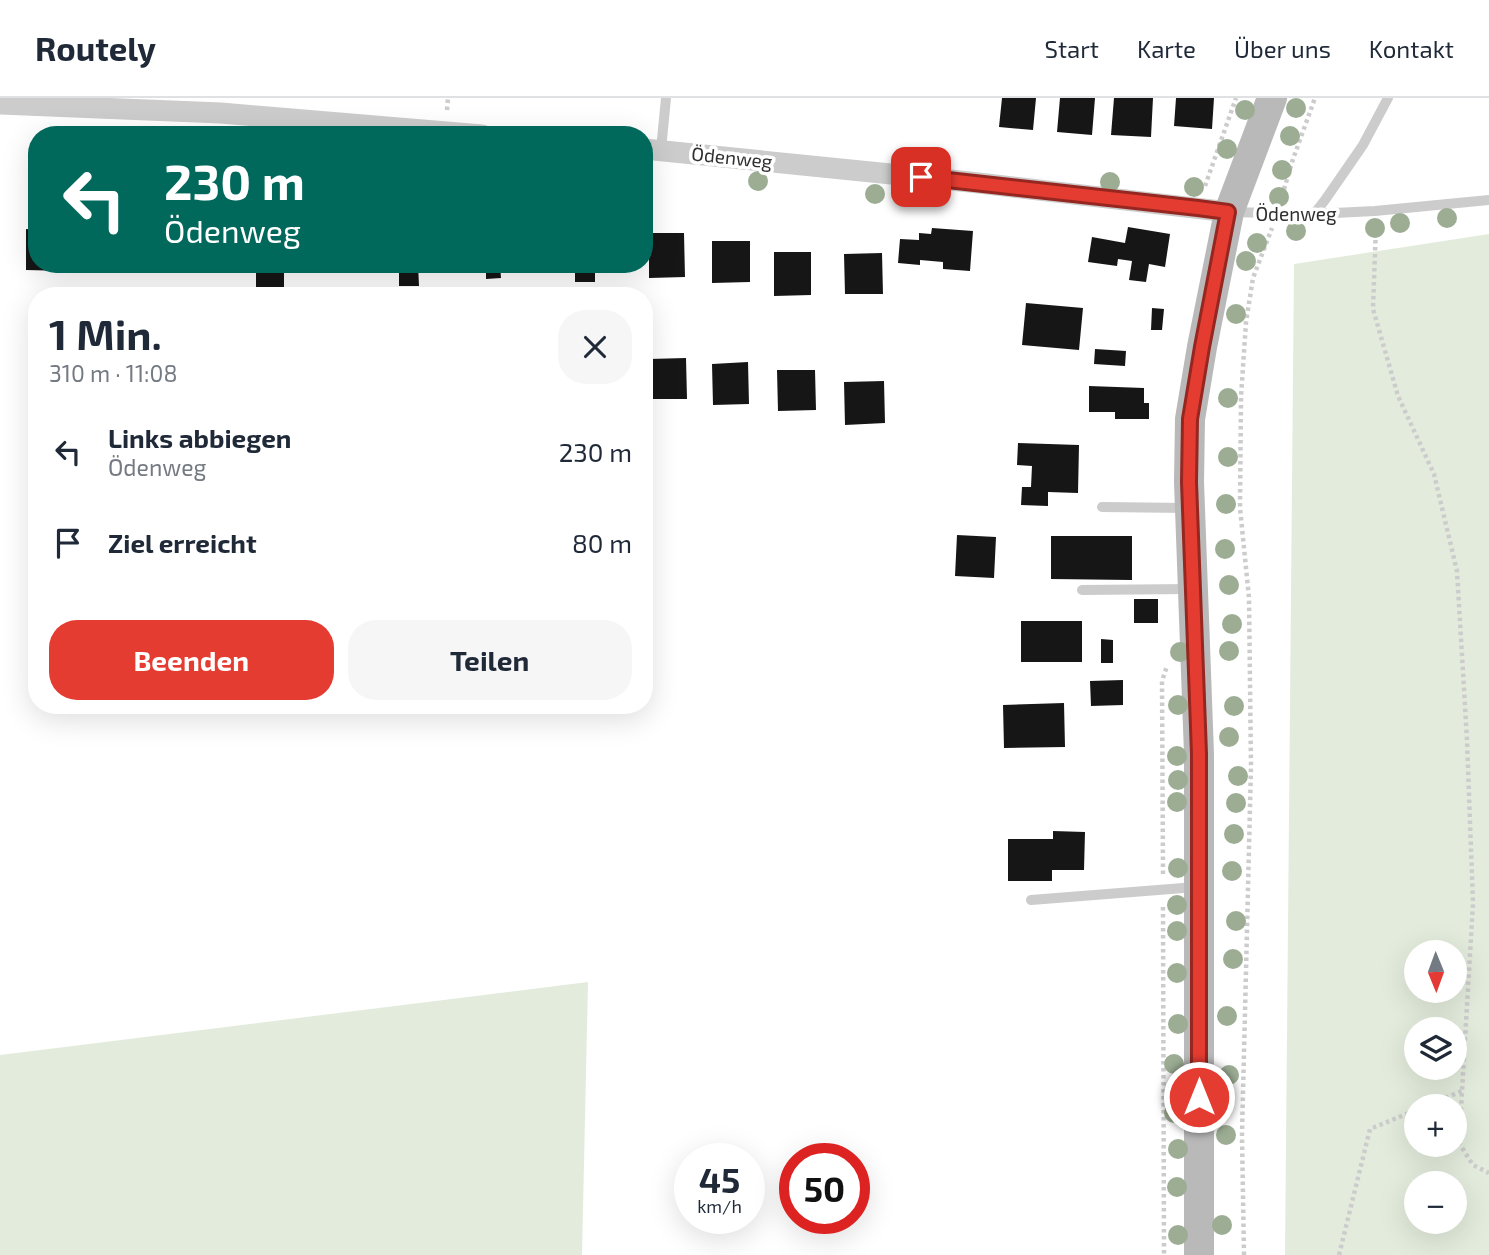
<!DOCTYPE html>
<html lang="de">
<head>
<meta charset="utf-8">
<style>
	body { margin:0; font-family:"Exo 2",sans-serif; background:#f6f6f7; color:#1f2937; height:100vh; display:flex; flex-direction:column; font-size:26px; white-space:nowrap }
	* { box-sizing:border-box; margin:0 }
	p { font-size:23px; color:#747a83 }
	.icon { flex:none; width:38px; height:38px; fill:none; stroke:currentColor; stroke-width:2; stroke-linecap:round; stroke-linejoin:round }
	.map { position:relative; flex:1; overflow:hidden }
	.sheet { position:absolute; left:28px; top:189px; width:625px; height:427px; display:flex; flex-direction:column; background:#fff; border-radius:28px; box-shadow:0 7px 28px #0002 }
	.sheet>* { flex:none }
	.hud { position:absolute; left:28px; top:28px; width:625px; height:147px; border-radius:28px; box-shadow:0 7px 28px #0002; background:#00695c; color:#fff; overflow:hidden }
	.needle { width:46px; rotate:179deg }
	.tools { position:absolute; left:1404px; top:842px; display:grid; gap:14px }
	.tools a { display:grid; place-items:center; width:63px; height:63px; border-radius:50%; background:#fff; box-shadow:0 7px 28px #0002; font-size:35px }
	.speed { position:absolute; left:674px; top:1045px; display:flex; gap:14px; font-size:35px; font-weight:700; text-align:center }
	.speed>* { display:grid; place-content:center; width:91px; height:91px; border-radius:50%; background:#fff; box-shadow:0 7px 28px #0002; line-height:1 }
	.speed small { font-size:18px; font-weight:400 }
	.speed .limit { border:10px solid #d22; background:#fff; color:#111 }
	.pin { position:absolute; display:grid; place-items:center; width:60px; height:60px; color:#fff; margin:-30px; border-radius:14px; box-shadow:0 4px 10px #0006 }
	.me { position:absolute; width:77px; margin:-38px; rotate:0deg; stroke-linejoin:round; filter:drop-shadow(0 0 5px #0008) }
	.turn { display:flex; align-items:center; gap:24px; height:147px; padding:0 21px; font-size:32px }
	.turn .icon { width:91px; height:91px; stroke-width:2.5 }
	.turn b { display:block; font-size:49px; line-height:60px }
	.round { display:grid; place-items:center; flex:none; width:74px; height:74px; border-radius:28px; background:#f6f6f7 }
	.head { display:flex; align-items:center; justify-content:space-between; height:119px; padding:0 21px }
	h1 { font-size:42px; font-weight:700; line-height:52px }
	.primary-button { display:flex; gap:14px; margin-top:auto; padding:14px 21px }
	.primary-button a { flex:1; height:80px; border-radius:28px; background:#e53c31; color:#fff; font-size:28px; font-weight:700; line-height:80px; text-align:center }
	.primary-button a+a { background:#f6f6f7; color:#1f2937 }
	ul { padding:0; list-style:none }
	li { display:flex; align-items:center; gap:21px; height:91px; padding:0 21px }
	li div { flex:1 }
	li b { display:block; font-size:26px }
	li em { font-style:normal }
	header { display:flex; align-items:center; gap:42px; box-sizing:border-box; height:98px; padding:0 35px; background:#fff; border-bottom:2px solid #e0e1e3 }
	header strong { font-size:33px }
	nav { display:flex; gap:38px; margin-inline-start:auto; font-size:24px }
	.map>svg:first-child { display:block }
	.green { fill:#e3ecdc; fill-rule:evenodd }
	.building { fill:#161616 }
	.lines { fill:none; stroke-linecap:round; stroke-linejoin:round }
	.path { stroke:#ccc; stroke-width:4.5; stroke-dasharray:3.5 3.5; stroke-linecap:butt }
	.service { stroke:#ccc; stroke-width:10 }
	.minor { stroke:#ccc; stroke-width:21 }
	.secondary { stroke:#b9b9b9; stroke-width:30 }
	.tree { fill:#9cad94 }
	.route-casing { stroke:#952720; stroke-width:18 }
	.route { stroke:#e53c31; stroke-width:12 }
	.labels { text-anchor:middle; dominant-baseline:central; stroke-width:7; stroke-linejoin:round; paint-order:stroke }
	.street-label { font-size:19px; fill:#2f2f2f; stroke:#fff }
</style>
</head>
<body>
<header>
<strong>Routely</strong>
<nav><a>Start</a><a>Karte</a><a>Über uns</a><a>Kontakt</a></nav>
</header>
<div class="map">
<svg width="1489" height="1157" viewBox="0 0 1489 1157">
	<rect width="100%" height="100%" fill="#fff"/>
	<!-- green -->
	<path class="green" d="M1489 136V1157H1285L1294 166ZM1454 854V892H1416V854ZM1454 931V970H1416V931ZM1454 1008V1046H1416V1008ZM1416 1085H1454V1124H1416Z
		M588 884 582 1157H0V957Z"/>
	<!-- building -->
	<path class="building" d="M1002 0H1036L1033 32 999 29Z
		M1060 0H1095L1092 37 1057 34Z
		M1114 0H1153L1151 39 1111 37Z
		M1176 0H1214L1212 31 1174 28Z
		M33 67H37V100H33Z
		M1128 129 1170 136 1165 169 1149 166 1146 184 1129 182 1132 163 1118 161 1117 168 1088 164 1092 139 1125 145Z
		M932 130 973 133 970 173 943 171V164L920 162V167L898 165 900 141 919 142V135L931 136Z
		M26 131 37 132V166H67V173L26 172Z
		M649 135H684L685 179 649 180Z
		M712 143H750V184L712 185Z
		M774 154H811V197L774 198Z
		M882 155 883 196H845L844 156Z
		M256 166 284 167V192H292V198H256Z
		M399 166H418L419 188H399Z
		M486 166H500L501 180 486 181Z
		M557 166H599V169H595V184H575V169H557Z
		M1026 205 1083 210 1079 252 1022 247Z
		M1152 210 1164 211 1162 232H1151Z
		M1095 251 1126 253 1125 268 1094 266Z
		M686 260 687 301H649V261Z
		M748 264 749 306 713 307 712 266Z
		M777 272H815L816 312 778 313Z
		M884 283 885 325 845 327 844 284Z
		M1089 288 1144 290V305H1149V321H1115V314H1089Z
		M1018 345 1079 347 1078 395 1048 394V408L1021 407 1022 389H1031L1032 368 1017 367Z
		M957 437 996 439 994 480 955 478Z
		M1051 438H1132V482L1051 481Z
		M1134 501H1158V525H1134Z
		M1021 523H1082V564H1021Z
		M1101 541 1113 542V565H1101Z
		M1123 582V607L1091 608 1090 583Z
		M1064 605 1065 649 1004 650 1003 607Z
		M1053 733 1085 734 1084 772H1052V783H1008V741H1053Z"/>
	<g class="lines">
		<!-- path -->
		<path class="path" d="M447 12 448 0
			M1205 88 1236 0
			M1282 98 1293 61 1315 0
			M1376 128 1373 211 1398 298 1434 376 1457 473 1467 642 1473 805 1459 1045 1473 1067 1489 1075
			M1163 776 1162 583 1167 568
			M1163 809 1164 1157
			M1426 1008 1462 993
			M1244 1157 1242 1037 1251 668 1249 500 1240 410 1241 299 1246 224 1253 180 1272 130
			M1339 1157 1370 1031 1416 1012"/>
		<!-- service -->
		<path class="service" d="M661 52 666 0
			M1230 114 1314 116 1375 113 1489 102
			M1314 116 1325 102 1363 47 1388 0
			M1102 409 1187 410
			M1082 492 1190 491
			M1031 802 1196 789"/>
		<!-- minor -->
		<path class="minor" d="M0 6 221 15 482 37
			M644 51 970 84 1229 114"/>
		<!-- secondary -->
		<path class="secondary" d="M1199 1157V656L1189 384 1190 321 1202 249 1229 114 1272 0"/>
	</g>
	<!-- trees -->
	<g class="tree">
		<circle cx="1296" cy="10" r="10"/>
		<circle cx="1245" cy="12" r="10"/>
		<circle cx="1290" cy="38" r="10"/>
		<circle cx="1227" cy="51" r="10"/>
		<circle cx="905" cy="65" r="10"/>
		<circle cx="1282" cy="72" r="10"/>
		<circle cx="758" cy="83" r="10"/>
		<circle cx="1110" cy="84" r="10"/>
		<circle cx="1194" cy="89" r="10"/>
		<circle cx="875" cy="96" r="10"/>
		<circle cx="1279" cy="99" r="10"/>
		<circle cx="1447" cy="120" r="10"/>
		<circle cx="1400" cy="125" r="10"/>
		<circle cx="1375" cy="130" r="10"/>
		<circle cx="1296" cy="133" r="10"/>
		<circle cx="1257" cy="145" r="10"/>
		<circle cx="1246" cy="163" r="10"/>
		<circle cx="1236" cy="216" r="10"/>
		<circle cx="1228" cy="300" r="10"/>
		<circle cx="1228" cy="359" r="10"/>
		<circle cx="1226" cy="406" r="10"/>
		<circle cx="1225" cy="451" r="10"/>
		<circle cx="1229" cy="487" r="10"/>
		<circle cx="1232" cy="526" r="10"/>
		<circle cx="1229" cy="553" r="10"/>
		<circle cx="1180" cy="554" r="10"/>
		<circle cx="1178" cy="607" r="10"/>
		<circle cx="1234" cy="608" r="10"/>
		<circle cx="1229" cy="639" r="10"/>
		<circle cx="1177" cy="658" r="10"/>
		<circle cx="1238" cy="678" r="10"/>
		<circle cx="1178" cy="682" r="10"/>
		<circle cx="1177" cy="704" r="10"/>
		<circle cx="1236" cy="705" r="10"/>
		<circle cx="1234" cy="736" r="10"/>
		<circle cx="1178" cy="770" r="10"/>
		<circle cx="1232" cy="773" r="10"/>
		<circle cx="1177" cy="807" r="10"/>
		<circle cx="1236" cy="823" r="10"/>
		<circle cx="1177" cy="833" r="10"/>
		<circle cx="1233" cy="861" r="10"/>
		<circle cx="1177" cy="875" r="10"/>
		<circle cx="1227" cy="918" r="10"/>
		<circle cx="1178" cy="926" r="10"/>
		<circle cx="1174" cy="966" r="10"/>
		<circle cx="1229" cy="977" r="10"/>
		<circle cx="1174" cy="1015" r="10"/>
		<circle cx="1226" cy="1037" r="10"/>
		<circle cx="1178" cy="1051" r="10"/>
		<circle cx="1177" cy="1089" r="10"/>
		<circle cx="1222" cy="1127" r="10"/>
		<circle cx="1178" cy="1137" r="10"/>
	</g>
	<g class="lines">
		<!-- route casing -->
		<g class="route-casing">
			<path id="route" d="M921 79 1198 110 1228 114 1202 249 1190 321 1189 384 1199 656V999"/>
		</g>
		<!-- route -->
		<use href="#route" class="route"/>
	</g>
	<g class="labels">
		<!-- street labels -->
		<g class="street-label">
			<text transform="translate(732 59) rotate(6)">Ödenweg</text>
			<text x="1296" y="115">Ödenweg</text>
		</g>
	</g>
</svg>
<div class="tools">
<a><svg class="needle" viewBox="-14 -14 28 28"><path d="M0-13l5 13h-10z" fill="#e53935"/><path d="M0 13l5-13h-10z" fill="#747a83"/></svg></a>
<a><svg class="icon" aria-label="layers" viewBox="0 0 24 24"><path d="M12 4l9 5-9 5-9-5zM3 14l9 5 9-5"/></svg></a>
<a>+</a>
<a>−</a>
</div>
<div class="speed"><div>45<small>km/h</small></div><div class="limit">50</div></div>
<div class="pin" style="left:921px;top:79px;background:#d93025"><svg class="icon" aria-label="arrive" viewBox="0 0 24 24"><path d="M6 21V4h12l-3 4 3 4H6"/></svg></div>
<svg class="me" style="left:1199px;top:999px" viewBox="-20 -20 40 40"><circle r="17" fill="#e53c31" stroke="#fff" stroke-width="3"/><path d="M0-11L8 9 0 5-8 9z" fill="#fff"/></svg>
<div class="hud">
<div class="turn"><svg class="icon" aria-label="left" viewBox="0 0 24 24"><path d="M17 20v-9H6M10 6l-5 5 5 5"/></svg><div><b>230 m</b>Ödenweg</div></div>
</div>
<section class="sheet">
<div class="head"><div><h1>1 Min.</h1><p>310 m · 11:08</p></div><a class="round"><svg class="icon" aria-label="close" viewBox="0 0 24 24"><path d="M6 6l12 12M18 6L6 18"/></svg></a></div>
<ul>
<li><svg class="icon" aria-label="left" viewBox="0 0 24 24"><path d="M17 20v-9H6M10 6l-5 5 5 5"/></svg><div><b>Links abbiegen</b><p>Ödenweg</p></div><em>230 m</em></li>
<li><svg class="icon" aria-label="arrive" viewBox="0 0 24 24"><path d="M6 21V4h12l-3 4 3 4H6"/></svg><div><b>Ziel erreicht</b></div><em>80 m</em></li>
</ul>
<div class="primary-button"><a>Beenden</a><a>Teilen</a></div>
</section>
</div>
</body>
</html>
